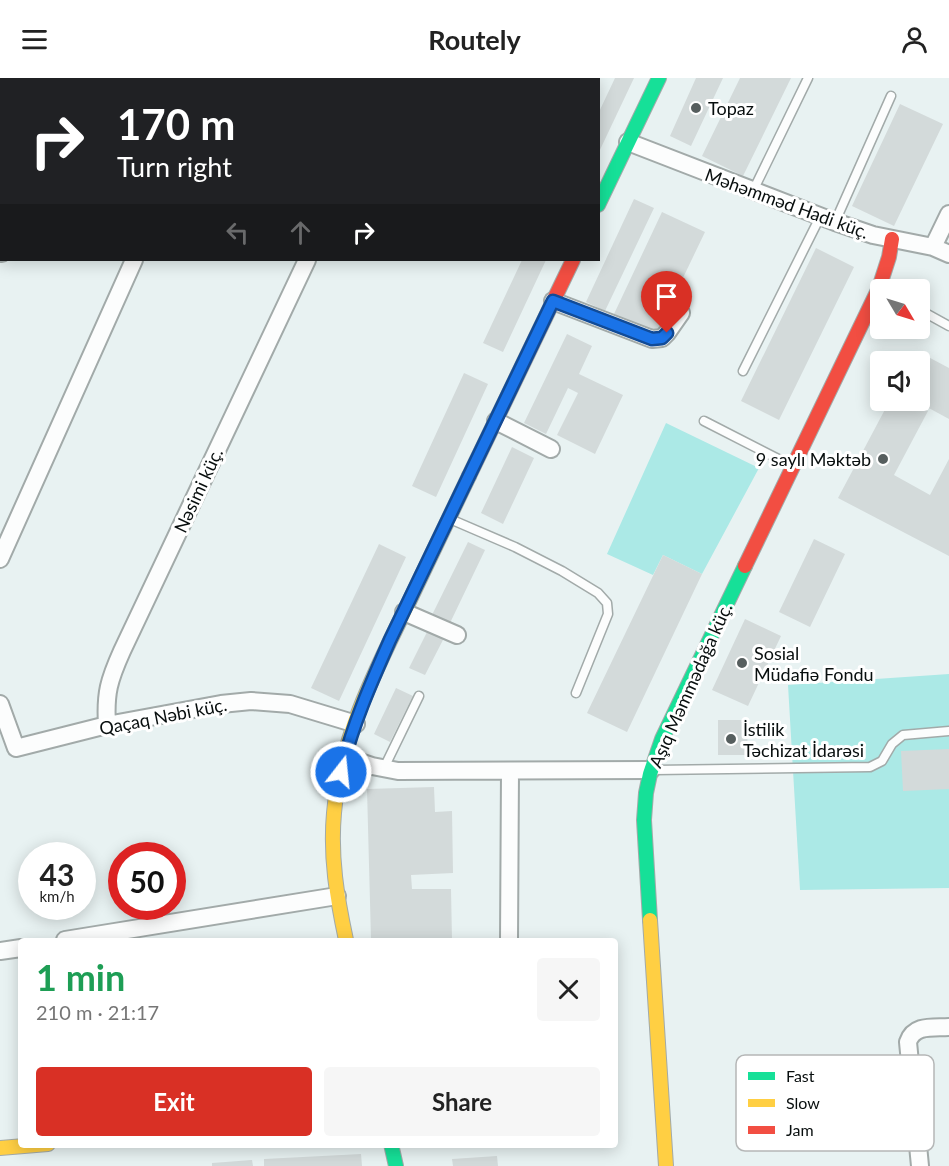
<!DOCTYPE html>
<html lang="en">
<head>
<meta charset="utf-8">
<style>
	body { margin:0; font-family:Lato,sans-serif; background:#f6f6f6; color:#222; height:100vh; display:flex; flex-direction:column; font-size:22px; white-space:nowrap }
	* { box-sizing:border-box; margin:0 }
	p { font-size:20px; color:#767676 }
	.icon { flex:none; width:33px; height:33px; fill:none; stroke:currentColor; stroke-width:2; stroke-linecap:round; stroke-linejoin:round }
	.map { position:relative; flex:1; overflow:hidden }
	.sheet { position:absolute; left:18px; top:860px; width:600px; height:210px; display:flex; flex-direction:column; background:#fff; border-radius:6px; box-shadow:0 3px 15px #0003 }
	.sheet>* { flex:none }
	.guide { position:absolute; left:0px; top:0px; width:600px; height:183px; box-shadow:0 3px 15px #0003; background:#202124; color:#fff; overflow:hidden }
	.needle { width:39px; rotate:128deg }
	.fabs { position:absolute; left:870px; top:201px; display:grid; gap:12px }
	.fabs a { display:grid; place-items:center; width:60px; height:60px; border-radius:6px; background:#fff; box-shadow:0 3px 15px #0003; font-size:30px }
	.speed { position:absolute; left:18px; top:764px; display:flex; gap:12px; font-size:30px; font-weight:700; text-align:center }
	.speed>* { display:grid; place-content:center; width:78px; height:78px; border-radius:50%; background:#fff; box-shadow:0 3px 15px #0003; line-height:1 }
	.speed small { font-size:15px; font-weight:400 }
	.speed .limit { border:9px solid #d22; background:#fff; color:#111 }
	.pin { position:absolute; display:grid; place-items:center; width:51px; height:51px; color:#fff; margin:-62px -26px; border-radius:50% 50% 50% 0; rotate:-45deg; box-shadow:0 0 6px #0007 }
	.pin .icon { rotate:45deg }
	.me { position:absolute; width:66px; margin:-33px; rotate:16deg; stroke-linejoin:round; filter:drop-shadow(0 0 4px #0008) }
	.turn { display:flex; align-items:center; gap:21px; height:126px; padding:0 18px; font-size:27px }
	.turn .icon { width:78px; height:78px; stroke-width:2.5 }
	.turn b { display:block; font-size:42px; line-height:51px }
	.lanes { display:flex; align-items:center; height:57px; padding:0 18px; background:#0003; justify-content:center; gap:30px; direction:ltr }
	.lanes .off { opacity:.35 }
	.round { display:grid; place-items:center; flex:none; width:63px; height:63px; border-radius:6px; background:#f6f6f6 }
	.headline { display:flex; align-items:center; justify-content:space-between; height:102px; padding:0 18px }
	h1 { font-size:36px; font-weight:700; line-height:45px; color:#1e9e55 }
	.button { display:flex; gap:12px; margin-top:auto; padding:12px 18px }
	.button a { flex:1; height:69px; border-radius:6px; background:#d93025; color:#fff; font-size:24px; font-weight:700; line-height:69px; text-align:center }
	.button a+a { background:#f6f6f6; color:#222 }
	header { display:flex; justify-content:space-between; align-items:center; height:78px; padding:0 18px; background:#fff; font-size:27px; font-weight:700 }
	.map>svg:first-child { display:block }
	.green { fill:#abe9e6 }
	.building { fill:#d3dada }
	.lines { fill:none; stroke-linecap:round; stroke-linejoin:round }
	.lane-casing { stroke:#a2aaa9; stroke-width:11 }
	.street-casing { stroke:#a2aaa9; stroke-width:20 }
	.fast-casing { stroke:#a2aaa9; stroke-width:16 }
	.slow-casing { stroke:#a2aaa9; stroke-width:16 }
	.jam-casing { stroke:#a2aaa9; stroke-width:16 }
	.lane { stroke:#fcfdfd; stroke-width:8 }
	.street { stroke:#fcfdfd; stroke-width:16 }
	.fast { stroke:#16e098; stroke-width:14 }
	.slow { stroke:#ffcf43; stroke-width:14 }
	.jam { stroke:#f24e42; stroke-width:14 }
	.route-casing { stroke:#114b97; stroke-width:15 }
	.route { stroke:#1a73e8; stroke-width:10 }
	.poi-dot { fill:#565e5e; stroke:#fff; stroke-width:2 }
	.labels { text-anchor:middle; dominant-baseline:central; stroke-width:6; stroke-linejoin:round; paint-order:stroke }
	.poi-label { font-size:18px; fill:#080e0e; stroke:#fff; text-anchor:start }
	.street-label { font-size:18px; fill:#080e0e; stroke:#fff }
	.key { fill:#fff; stroke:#b5b7b7; stroke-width:1.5 }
	.key-label { font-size:16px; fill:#080e0e }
</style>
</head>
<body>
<header><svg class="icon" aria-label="menu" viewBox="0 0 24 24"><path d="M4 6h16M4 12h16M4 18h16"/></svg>Routely<svg class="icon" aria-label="person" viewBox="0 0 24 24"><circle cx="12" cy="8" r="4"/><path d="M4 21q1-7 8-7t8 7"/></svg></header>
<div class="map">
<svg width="949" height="1088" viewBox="0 0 949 1088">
	<rect width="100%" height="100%" fill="#e8f2f2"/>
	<!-- green -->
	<path class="green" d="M666 345 759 390 702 496 663 477 653 497 607 476Z
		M949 596V810L800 812 788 607Z"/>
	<!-- building -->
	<path class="building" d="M615 0H634L598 76V36Z
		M696 0H723L691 68 670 58Z
		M740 0H791L743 98 702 78Z
		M900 26 943 46 894 148 852 128Z
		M634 121 654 130 605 233 586 224Z
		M662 134 705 154 656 256 614 236Z
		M816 170 854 189 779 342 741 323Z
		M522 182H546L503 274 483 265Z
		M567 256 592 268 579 296 623 317 595 376 557 357 578 315 568 310 546 356 524 345Z
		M917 273 949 290V341L914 322H920V284H911Z
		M464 295 488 306 436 419 412 408Z
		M890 322H907L928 333 894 397 930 417 949 381V478L838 420Z
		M512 369 534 380 503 446 481 435Z
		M814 461 845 476 810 549 779 534Z
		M468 464 485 472 450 545 432 537Z
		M379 466 406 479 339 623 311 610Z
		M663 477 702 496 627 654 587 635Z
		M745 541 781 558 748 628 712 612Z
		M428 552 444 560 425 597 409 590Z
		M396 610 413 618 390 664 374 656Z
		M718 642H748L747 677H718Z
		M949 671V711L903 713 901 673Z
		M434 709 435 734 452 733 453 795 411 797 412 811H451L452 862H371L367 711Z
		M361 1076 362 1088H264V1081Z
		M497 1078 498 1088H453L452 1081Z
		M252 1082 253 1088H212V1085Z"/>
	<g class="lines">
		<!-- lane casing -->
		<g class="lane-casing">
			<path id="lane" d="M753 113 808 0
				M835 144 891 18
				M920 232 949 248
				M743 293 820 139
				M704 343 792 388
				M450 441 515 469 562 493 598 515 607 525 608 536 576 615
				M384 690 419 618
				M655 692 870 689 882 683 892 666 903 657 949 653"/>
		</g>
		<!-- street casing -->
		<g class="street-casing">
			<path id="street" d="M70 2V0
				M216 2V0
				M392 2V0
				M0 22 2 21
				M628 64 835 144 873 157 933 169 949 176
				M933 169 949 136
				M0 175H2
				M553 223 652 261 662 260 667 255 681 235
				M496 343 551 371
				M0 481 134 182
				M404 534 457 557
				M0 626 16 670 107 647 221 626 251 623 290 626 356 646
				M107 647C105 615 109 602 122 573L307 182
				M345 679 372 688 398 693 651 692
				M65 862 337 818
				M509 862 510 693
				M0 873 21 870
				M920 1088 908 964C914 946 933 950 949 949"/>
		</g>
		<!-- fast casing -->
		<g class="fast-casing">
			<path id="fast" d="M598 127 659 0
				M650 842 644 742 646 715 650 696 662 661 745 488
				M391 1066 396 1088"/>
		</g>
		<!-- slow casing -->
		<g class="slow-casing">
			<path id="slow" d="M650 842 666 1088
				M346 862C337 820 330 779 334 735 340 663 374 595 406 530 427 486 448 442 469 398
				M0 1070 48 1066"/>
		</g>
		<!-- jam casing -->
		<g class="jam-casing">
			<path id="jam" d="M469 398 573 182
				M745 488 879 210 889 179 892 161"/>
		</g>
		<!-- lane -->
		<use href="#lane" class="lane"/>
		<!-- street -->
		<use href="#street" class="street"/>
		<!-- fast -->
		<use href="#fast" class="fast"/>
		<!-- slow -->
		<use href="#slow" class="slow"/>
		<!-- jam -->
		<use href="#jam" class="jam"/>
	</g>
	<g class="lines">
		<!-- route casing -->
		<g class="route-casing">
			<path id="route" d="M341 694C352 648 371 605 390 562L553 223 652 261 662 260 667 255"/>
		</g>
		<!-- route -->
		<use href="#route" class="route"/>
	</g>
	<!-- markers -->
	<g class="poi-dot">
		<circle cx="696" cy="30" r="6"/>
		<circle cx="883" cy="381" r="6"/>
		<circle cx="742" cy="585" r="6"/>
		<circle cx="731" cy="661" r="6"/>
	</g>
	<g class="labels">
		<!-- poi labels -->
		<g class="poi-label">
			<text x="708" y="30">Topaz</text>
			<text x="871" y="381" text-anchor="end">9 saylı Məktəb</text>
			<text x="754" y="575">Sosial<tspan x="754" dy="21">Müdafiə Fondu</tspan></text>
			<text x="743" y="651">İstilik<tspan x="743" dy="21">Təchizat İdarəsi</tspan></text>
		</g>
		<!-- street labels -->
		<g class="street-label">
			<text transform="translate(787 125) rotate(20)">Məhəmməd Hadi küç.</text>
			<text transform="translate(198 412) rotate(-65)">Nəsimi küç.</text>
			<text transform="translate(690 607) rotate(-66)">Aşıq Məmmədağa küç.</text>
			<text transform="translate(163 638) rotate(-11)">Qaçaq Nəbi küç.</text>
		</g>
	</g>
	<!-- legend -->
	<rect x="736" y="977" width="198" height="96" rx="9" class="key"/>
	<rect x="748" y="994" width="27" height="8" fill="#16e098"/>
	<rect x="748" y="1021" width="27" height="8" fill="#ffcf43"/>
	<rect x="748" y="1048" width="27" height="8" fill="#f24e42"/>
	<g class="key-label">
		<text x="786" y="1004">Fast</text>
		<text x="786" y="1031">Slow</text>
		<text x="786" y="1058">Jam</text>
	</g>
</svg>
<div class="fabs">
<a><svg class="needle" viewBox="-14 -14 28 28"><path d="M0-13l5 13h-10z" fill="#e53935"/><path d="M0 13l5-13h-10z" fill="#767676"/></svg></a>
<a><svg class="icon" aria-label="sound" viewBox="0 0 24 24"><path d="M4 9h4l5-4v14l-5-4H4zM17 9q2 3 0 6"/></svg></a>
</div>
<div class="speed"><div>43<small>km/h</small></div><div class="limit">50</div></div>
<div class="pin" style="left:667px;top:255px;background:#d93025"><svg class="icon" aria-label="arrive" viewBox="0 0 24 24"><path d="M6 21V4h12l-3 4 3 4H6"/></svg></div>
<svg class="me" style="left:341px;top:694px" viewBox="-20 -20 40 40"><circle r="17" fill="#1a73e8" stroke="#fff" stroke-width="3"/><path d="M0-11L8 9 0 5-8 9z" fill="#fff"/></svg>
<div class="guide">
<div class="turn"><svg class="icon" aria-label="right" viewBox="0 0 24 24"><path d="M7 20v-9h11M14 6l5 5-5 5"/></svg><div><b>170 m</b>Turn right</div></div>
<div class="lanes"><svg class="icon off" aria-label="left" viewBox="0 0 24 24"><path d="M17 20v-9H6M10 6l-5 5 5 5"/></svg><svg class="icon off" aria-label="ahead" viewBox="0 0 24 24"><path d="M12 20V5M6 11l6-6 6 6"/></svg><svg class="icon" aria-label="right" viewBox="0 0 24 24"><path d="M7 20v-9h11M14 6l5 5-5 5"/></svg></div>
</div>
<section class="sheet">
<div class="headline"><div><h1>1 min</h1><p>210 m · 21:17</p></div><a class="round"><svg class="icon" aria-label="close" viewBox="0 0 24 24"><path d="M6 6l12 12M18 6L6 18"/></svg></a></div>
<div class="button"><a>Exit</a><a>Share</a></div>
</section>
</div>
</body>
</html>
